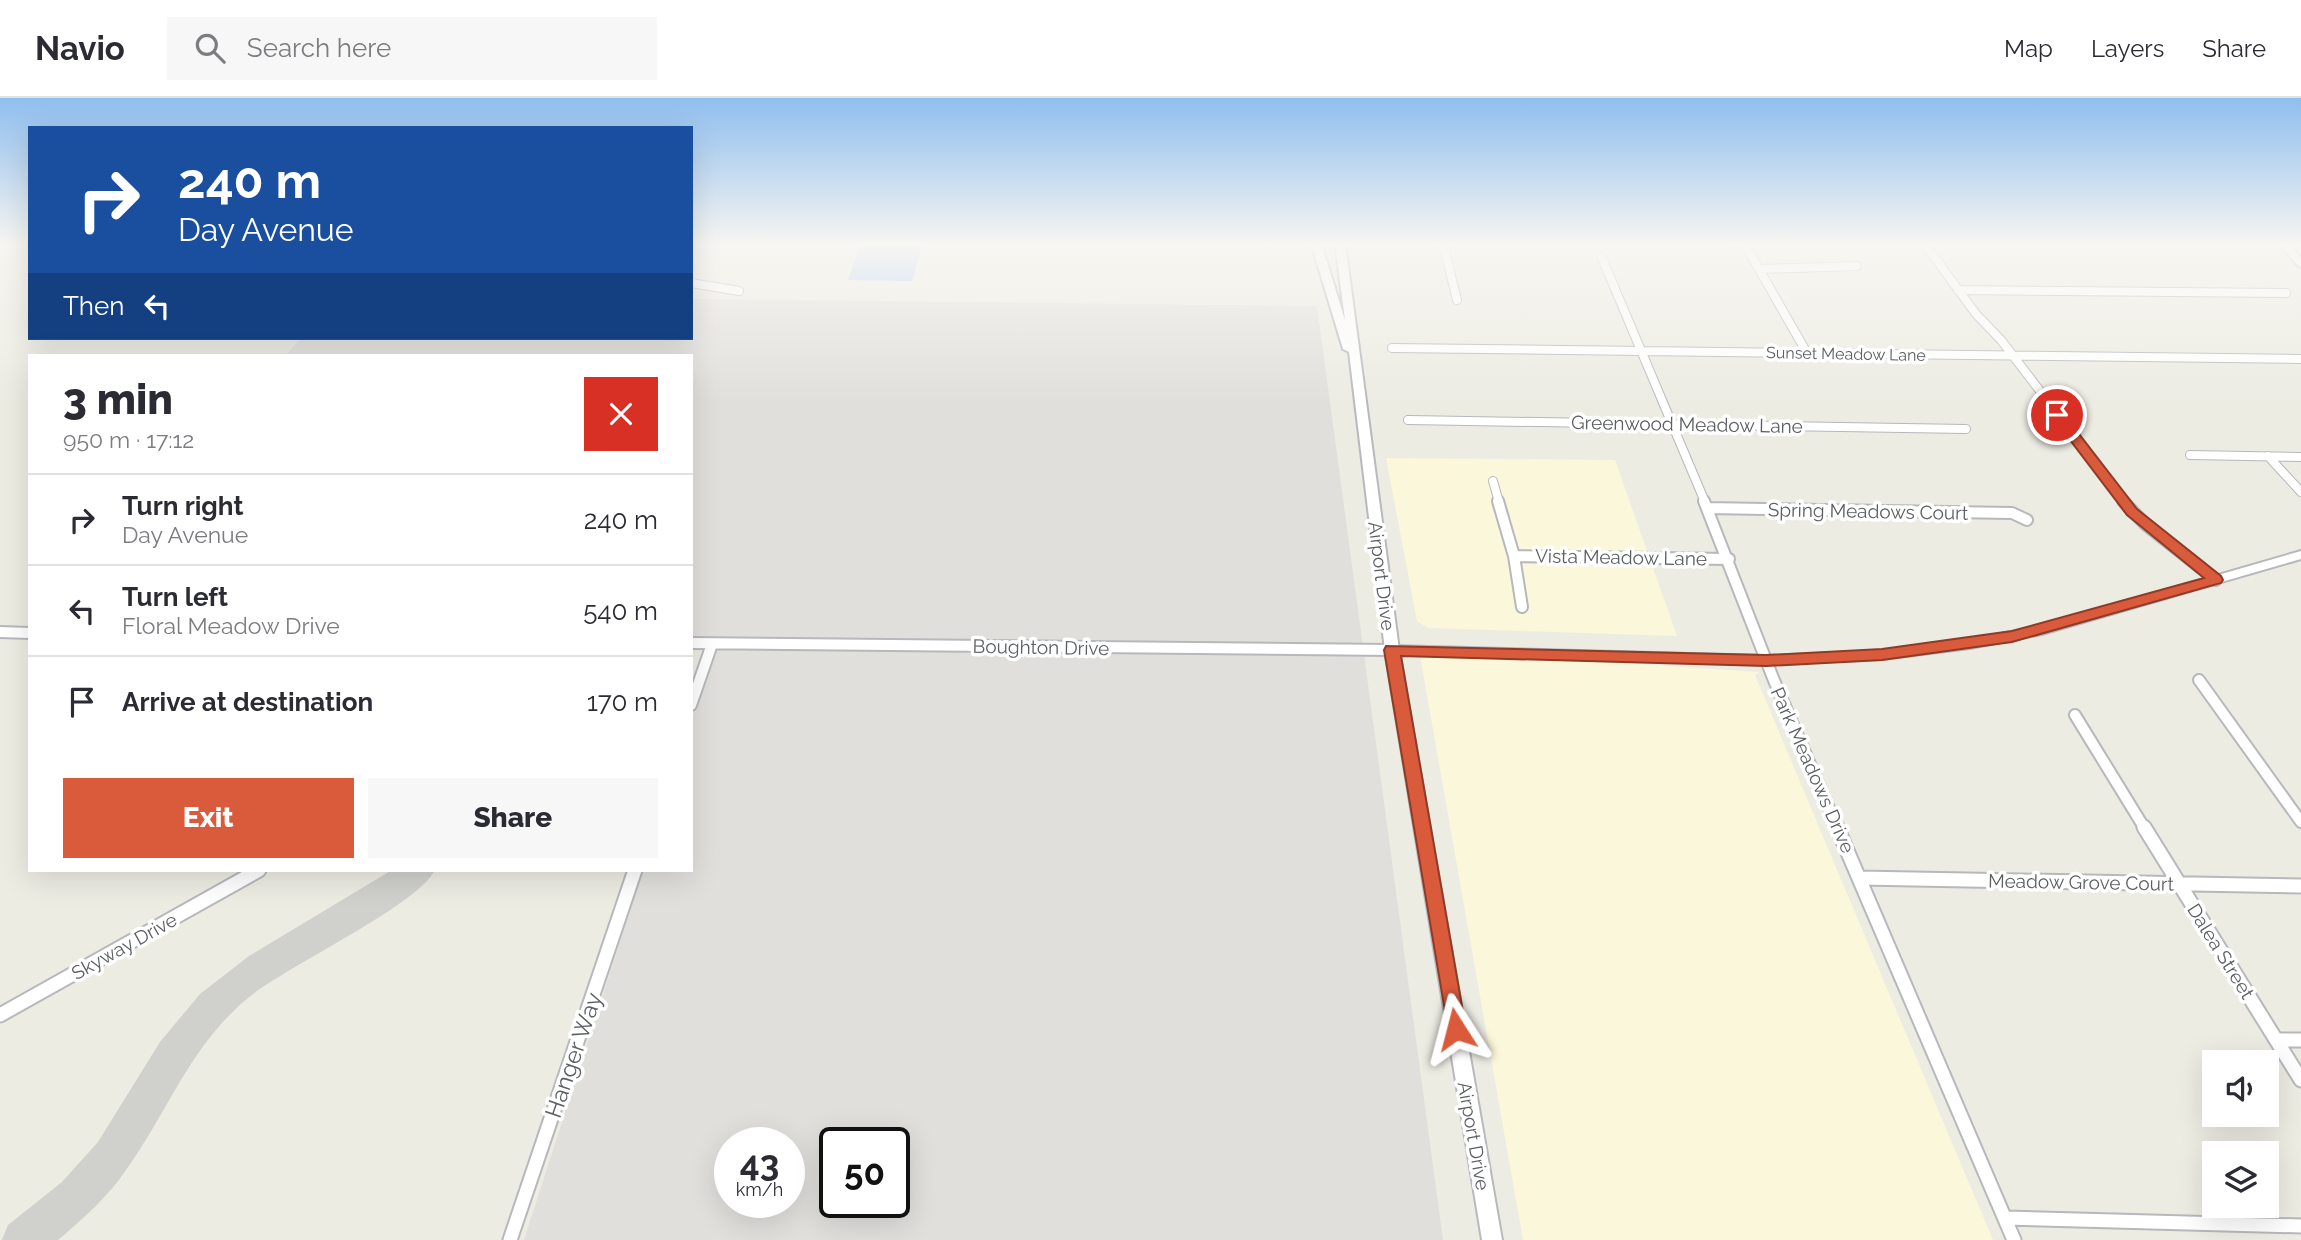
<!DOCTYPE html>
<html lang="en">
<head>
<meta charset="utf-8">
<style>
	body { margin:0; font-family:Raleway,sans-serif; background:#f7f7f7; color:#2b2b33; height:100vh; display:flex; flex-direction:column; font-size:26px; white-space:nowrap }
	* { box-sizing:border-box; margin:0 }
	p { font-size:23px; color:#7c7c81 }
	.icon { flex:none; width:38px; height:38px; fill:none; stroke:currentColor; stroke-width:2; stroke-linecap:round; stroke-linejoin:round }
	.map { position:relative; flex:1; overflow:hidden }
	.sheet { position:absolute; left:28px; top:256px; width:665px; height:518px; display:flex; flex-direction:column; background:#fff; border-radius:0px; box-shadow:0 7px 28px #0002 }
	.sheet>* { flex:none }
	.hud { position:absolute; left:28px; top:28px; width:665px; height:214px; border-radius:0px; box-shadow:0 7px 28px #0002; background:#1a4fa0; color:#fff; overflow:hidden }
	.buttons { position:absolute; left:2202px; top:952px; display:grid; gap:14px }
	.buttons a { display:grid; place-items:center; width:77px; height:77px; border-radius:0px; background:#fff; box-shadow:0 7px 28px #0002; font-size:35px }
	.speed { position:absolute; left:714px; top:1029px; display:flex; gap:14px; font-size:35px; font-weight:700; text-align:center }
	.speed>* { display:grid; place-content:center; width:91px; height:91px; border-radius:50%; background:#fff; box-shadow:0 7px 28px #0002; line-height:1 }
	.speed small { font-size:18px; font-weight:400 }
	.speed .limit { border:4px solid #111; border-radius:10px; background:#fff; color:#111 }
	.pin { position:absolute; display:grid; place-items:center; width:60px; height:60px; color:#fff; margin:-30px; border:4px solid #fff; border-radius:50%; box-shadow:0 2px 7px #0007 }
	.me { position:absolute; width:77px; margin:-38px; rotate:351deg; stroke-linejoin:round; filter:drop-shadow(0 0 5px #0008) }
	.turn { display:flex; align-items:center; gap:24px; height:147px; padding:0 35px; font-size:32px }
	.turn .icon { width:91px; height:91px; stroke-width:2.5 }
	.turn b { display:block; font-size:49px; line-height:60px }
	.then { display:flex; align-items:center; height:66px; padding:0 35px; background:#0003; gap:14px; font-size:26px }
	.round { display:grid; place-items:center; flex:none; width:74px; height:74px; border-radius:0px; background:#f7f7f7 }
	.overview { display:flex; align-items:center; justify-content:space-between; height:119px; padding:0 35px }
	h1 { font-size:42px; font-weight:800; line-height:52px }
	.button { display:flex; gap:14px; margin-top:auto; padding:14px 35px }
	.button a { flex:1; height:80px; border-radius:0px; background:#da5b3c; color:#fff; font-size:28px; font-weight:800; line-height:80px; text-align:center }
	.button a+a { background:#f7f7f7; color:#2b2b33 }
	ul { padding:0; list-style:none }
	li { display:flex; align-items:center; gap:21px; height:91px; padding:0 35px; border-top:2px solid #e1e1e2 }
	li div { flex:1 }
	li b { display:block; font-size:26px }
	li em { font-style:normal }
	header { display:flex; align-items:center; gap:42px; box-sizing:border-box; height:98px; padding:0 35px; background:#fff; border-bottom:2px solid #e1e1e2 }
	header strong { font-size:33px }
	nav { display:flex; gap:38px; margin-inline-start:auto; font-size:24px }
	.search { width:490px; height:63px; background:#f7f7f7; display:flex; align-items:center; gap:18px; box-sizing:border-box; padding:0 24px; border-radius:0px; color:#7c7c81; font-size:26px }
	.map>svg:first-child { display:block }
	.commercial { fill:#fbf7da }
	.industrial { fill:#e1dfdb; fill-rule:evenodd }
	.water { fill:#a9ccf8 }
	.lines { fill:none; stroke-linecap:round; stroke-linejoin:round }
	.taxiway { fill:#d0d0cc; fill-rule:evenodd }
	.minor-far2-casing { stroke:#b6b8bc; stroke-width:10 }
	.minor-far1-casing { stroke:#b6b8bc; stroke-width:14 }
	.minor-casing { stroke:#b6b8bc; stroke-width:17 }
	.tertiary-casing { stroke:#b6b8bc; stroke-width:4 }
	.secondary-casing { stroke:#b7b9be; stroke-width:4 }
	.minor-far2 { stroke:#fff; stroke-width:8 }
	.minor-far1 { stroke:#fff; stroke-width:10 }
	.minor { stroke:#fff; stroke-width:13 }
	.tertiary { fill:#fff; fill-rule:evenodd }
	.secondary { fill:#fff; fill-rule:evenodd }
	.route { fill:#da5b3c; stroke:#8e3b27; stroke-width:2 }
	.labels { text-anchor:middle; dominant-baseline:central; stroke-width:7; stroke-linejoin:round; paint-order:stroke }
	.far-street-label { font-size:16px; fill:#5b5e63; stroke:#fff }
	.street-label { font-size:19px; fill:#5b5e63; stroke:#fff }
	.near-street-label { font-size:23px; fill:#5b5e63; stroke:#fff }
</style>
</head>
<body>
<header>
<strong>Navio</strong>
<div class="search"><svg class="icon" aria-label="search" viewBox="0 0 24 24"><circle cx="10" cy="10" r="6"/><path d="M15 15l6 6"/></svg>Search here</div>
<nav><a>Map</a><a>Layers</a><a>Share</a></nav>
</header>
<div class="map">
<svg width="2301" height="1142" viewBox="0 0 2301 1142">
	<rect width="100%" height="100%" fill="#edece3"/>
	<!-- commercial -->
	<path class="commercial" d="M1386 360 1615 362 1677 538 1428 530 1417 523Z
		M1419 552 1760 574 1755 577 1993 1142H1523Z"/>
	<!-- industrial -->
	<path class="industrial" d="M691 201 1317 208 1443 1142H524L643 772H691V623L718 540 691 539V257H286L301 240H691ZM730 1045H789V1104H730ZM835 1045H894V1104H835Z"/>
	<!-- water -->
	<path class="water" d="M861 145H923L912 183 848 182Z"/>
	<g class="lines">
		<!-- taxiway -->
		<path class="taxiway" d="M392 772H435C417 808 288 867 248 900 189 949 169 1012 126 1072 109 1097 87 1117 64 1137L58 1142H2L8 1127 62 1084 98 1044 160 944 200 896 249 858Z"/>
		<!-- minor-far2 casing -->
		<g class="minor-far2-casing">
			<path id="minor-far2" d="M1443 145 1457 202
				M1733 145H1744L1807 255
				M1924 145 1976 216 2001 242 2125 404
				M1602 160 1705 404
				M1759 171 1857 168
				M691 185 739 193
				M1958 192 2286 195
				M1392 250 2301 261
				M1408 322 1966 331
				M2190 357 2301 359
				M2268 358 2301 394
				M1493 383 1499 404"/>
		</g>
		<!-- minor-far1 casing -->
		<g class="minor-far1-casing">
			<path id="minor-far1" d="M1498 403 1514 458 1522 509
				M1704 403 1773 580 1838 731
				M2123 403 2145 426 2216 482
				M1707 410 2012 415 2027 422
				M1514 458 1729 461
				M0 534 30 535
				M691 545 1392 552
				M2199 582 2301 724
				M691 607 712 546
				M2075 617 2145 731"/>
		</g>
		<!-- minor casing -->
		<g class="minor-casing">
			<path id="minor" d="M1837 729 2014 1142
				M2144 729 2301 982
				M1860 780 2301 788
				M0 917 259 772
				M2276 942H2301
				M2005 1120 2301 1128
				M510 1142 635 772"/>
		</g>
		<!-- tertiary casing -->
		<g class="tertiary-casing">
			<path id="tertiary" d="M2279 145H2288L2301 161V169L2298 168Z
				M2301 453V461L2042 536 1970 550 1882 561 1766 566 1392 556 1386 552 1392 548 1766 558 1882 553 1970 542 2042 528Z"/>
		</g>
		<!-- secondary casing -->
		<g class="secondary-casing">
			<path id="secondary" d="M1311 145H1321L1345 222 1335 145H1345L1399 552 1502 1142H1482L1385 552 1349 254 1343 251Z"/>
		</g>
		<!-- minor-far2 -->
		<use href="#minor-far2" class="minor-far2"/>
		<!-- minor-far1 -->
		<use href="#minor-far1" class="minor-far1"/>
		<!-- minor -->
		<use href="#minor" class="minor"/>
		<!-- tertiary -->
		<use href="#tertiary" class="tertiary"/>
		<!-- secondary -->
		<use href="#secondary" class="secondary"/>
	</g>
	<!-- sky -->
	<linearGradient id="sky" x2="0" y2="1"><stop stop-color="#8fbeee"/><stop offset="0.48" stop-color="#f7f6f2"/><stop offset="1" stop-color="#f7f6f2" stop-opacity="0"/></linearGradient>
	<rect width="2301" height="305" fill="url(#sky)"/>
	<!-- route -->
	<path class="route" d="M2057 313 2062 314 2137 411 2221 478 2223 482 2221 485 2012 544 1882 562 1766 568 1401 558 1466 931 1463 937 1456 940 1449 937 1384 552 1386 548 1766 557 1882 551 2012 533 2204 480 2127 417 2051 317Z"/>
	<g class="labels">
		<!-- far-street labels -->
		<g class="far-street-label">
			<text transform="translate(1846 256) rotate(1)">Sunset Meadow Lane</text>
		</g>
		<!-- street labels -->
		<g class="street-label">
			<text transform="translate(1687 326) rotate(1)">Greenwood Meadow Lane</text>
			<text transform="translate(1868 413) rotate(1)">Spring Meadows Court</text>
			<text transform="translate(1621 459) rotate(1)">Vista Meadow Lane</text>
			<text transform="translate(1382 478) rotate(83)">Airport Drive</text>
			<text transform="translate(1041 549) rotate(1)">Boughton Drive</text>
			<text transform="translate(1813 672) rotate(66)">Park Meadows Drive</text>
			<text transform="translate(2081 784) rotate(1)">Meadow Grove Court</text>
			<text transform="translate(124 848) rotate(-29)">Skyway Drive</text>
			<text transform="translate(2221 853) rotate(58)">Dalea Street</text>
			<text transform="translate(1474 1038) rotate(80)">Airport Drive</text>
		</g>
		<!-- near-street labels -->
		<g class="near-street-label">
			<text transform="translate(573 957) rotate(-71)">Hanger Way</text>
		</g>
	</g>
</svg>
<div class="buttons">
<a><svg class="icon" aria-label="sound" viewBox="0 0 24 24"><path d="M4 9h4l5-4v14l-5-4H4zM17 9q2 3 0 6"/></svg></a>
<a><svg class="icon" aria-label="layers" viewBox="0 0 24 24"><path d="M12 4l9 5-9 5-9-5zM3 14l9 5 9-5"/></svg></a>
</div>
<div class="speed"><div>43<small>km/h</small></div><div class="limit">50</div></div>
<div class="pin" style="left:2057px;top:317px;background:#d93025"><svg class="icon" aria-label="arrive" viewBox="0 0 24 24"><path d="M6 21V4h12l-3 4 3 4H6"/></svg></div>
<svg class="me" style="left:1456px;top:931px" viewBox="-20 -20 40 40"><path d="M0-17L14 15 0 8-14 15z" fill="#da5b3c" stroke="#fff" stroke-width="4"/></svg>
<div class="hud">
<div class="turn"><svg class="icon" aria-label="right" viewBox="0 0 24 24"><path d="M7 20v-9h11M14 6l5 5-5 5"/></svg><div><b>240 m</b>Day Avenue</div></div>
<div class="then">Then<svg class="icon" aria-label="left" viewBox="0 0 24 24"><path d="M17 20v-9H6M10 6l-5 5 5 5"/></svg></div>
</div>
<section class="sheet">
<div class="overview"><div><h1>3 min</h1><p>950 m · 17:12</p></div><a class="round" style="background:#d93025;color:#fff"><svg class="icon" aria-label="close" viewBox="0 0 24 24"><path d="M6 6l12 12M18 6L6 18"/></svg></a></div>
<ul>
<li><svg class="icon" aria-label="right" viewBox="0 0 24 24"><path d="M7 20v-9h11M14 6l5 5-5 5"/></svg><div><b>Turn right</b><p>Day Avenue</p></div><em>240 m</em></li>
<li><svg class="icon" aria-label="left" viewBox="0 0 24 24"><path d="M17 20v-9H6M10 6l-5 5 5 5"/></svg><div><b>Turn left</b><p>Floral Meadow Drive</p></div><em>540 m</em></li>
<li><svg class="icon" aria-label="arrive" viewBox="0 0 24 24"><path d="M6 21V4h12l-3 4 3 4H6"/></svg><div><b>Arrive at destination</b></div><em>170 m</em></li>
</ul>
<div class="button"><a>Exit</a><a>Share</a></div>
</section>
</div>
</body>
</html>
